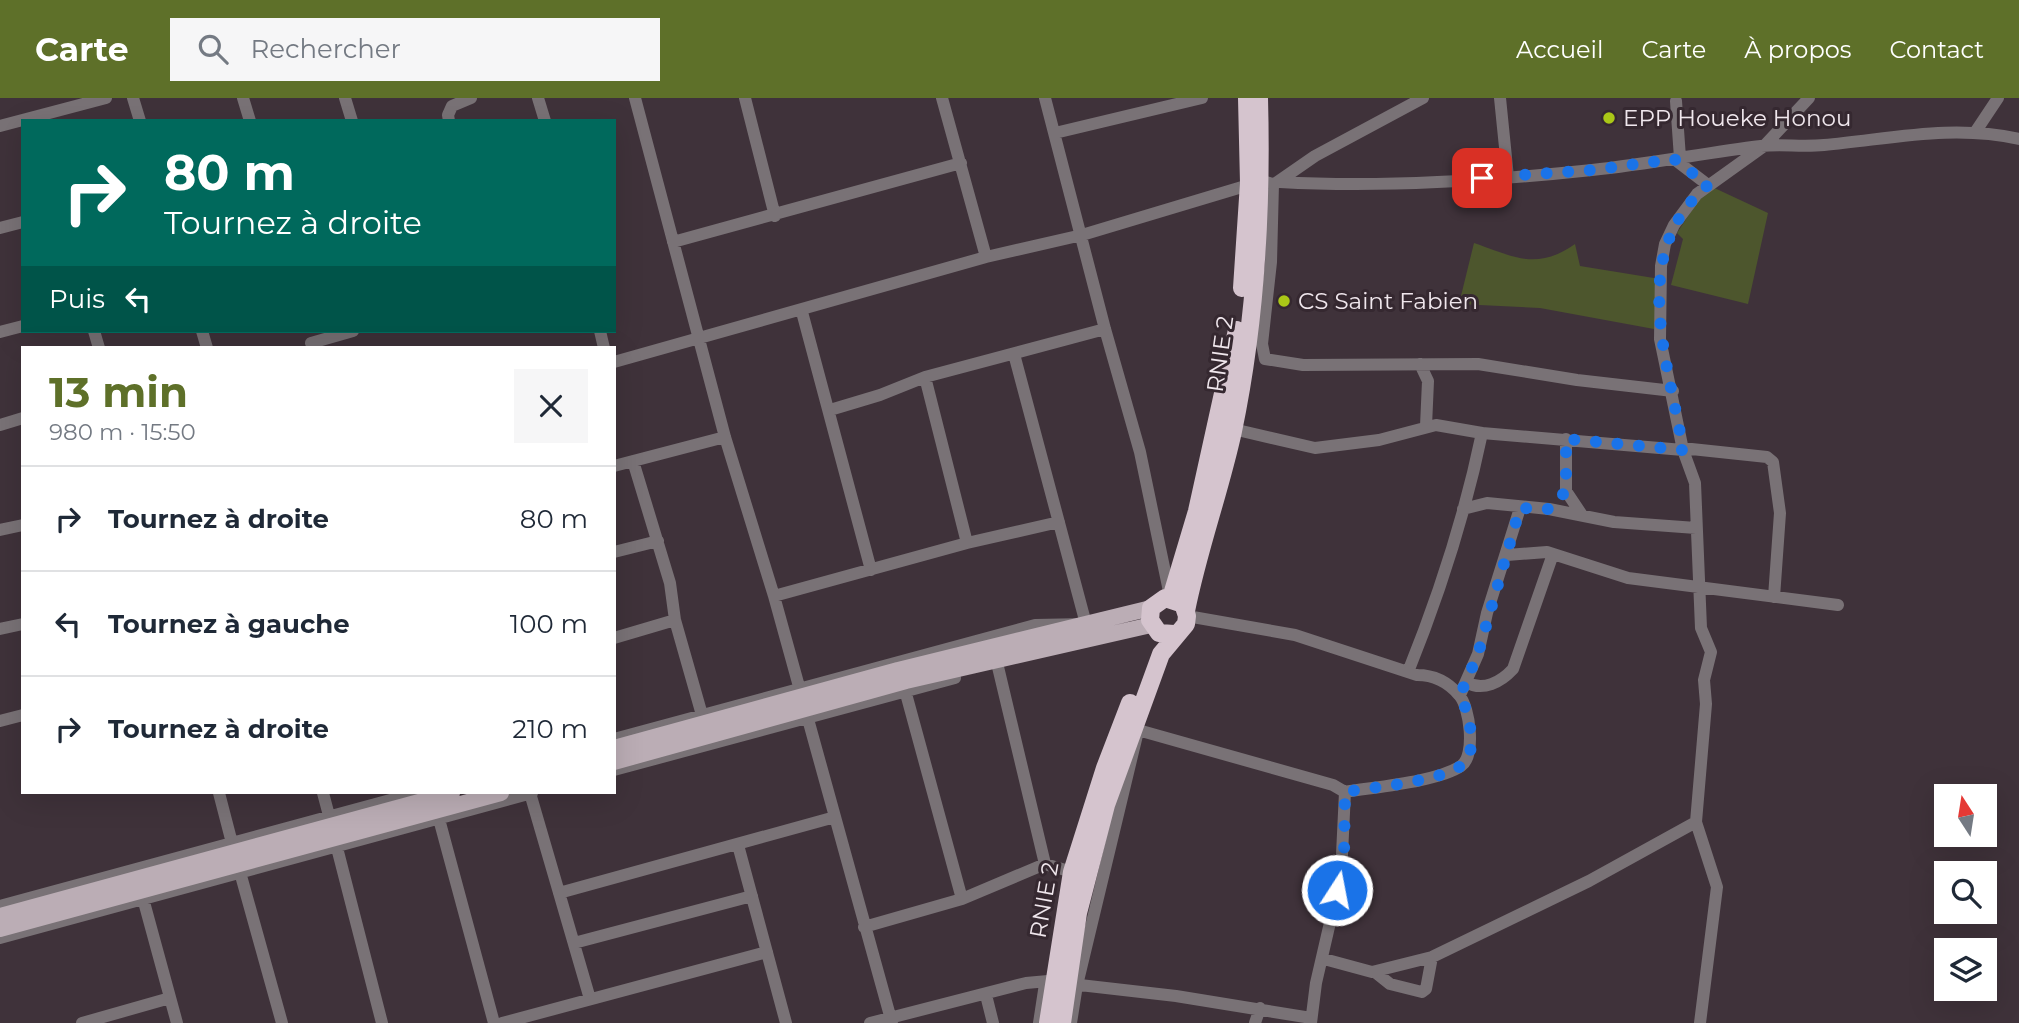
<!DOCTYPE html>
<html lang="fr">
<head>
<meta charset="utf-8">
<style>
	body { margin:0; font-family:Montserrat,sans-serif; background:#f6f6f7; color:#1f2937; height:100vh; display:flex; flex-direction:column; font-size:26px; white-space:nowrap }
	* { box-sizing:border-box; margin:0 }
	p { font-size:23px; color:#747a83 }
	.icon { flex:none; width:38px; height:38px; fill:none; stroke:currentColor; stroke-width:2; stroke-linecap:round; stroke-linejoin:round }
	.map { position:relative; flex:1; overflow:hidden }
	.panel { position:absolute; left:21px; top:248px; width:595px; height:448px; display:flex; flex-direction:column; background:#fff; border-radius:0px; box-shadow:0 7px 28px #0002 }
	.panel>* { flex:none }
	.banner { position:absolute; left:21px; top:21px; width:595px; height:214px; border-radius:0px; box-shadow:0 7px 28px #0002; background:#00695c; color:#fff; overflow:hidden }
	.needle { width:46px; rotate:348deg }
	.fabs { position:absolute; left:1934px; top:686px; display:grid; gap:14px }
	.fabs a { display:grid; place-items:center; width:63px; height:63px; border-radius:0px; background:#fff; box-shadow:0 7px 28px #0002; font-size:35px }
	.pin { position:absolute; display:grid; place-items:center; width:60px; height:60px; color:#fff; margin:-30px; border-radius:14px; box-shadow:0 4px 10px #0006 }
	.me { position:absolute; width:77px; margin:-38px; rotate:11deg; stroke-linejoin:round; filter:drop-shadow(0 0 5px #0008) }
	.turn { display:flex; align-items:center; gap:24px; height:147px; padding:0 28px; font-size:32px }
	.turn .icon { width:91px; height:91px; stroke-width:2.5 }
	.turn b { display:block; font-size:49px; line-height:60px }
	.then { display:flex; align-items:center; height:66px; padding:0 28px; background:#0003; gap:14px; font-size:26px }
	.round { display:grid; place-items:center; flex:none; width:74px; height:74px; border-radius:0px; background:#f6f6f7 }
	.summary { display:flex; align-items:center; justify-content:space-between; height:119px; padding:0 28px }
	h1 { font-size:42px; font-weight:700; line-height:52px; color:#5e7029 }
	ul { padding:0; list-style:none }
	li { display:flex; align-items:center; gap:21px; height:105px; padding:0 28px; border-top:2px solid #e0e1e3 }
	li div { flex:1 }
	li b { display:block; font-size:26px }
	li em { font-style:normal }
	header { display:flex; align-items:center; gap:42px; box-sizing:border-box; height:98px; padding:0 35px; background:#5e7029; color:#fff }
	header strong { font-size:33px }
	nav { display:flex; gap:38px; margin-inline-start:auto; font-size:24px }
	.search { width:490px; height:63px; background:#f6f6f7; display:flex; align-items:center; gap:18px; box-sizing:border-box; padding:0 24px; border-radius:0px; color:#747a83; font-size:26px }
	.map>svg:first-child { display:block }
	.green { fill:#4d562d }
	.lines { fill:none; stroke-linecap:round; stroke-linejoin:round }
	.minor { stroke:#797276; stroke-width:12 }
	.major { stroke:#bbadb5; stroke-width:16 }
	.highway { stroke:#d5c4ce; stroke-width:18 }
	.route { stroke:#1a73e8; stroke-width:12; stroke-dasharray:0 21.6 }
	.poi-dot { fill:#aac717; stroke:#352830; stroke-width:2.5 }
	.labels { text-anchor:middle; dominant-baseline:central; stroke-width:6; stroke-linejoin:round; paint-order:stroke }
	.poi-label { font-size:23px; fill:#f0e7ed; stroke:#352830; text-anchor:start }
	.street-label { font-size:23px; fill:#f0e7ed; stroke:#352830 }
</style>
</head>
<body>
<header>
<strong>Carte</strong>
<div class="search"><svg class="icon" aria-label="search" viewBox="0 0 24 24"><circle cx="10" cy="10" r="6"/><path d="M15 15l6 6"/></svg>Rechercher</div>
<nav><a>Accueil</a><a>Carte</a><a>À propos</a><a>Contact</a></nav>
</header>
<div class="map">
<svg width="2019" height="925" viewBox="0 0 2019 925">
	<rect width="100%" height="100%" fill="#3f323a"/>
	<!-- green -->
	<path class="green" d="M1708 87 1768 115 1748 206 1671 187 1683 141 1677 135Z
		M1474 145C1515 159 1536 173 1575 146L1580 168 1660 181 1654 231 1540 210 1459 206Z"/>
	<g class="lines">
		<!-- minor -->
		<path class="minor" d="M133 0 140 23
			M243 0 250 23
			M345 0 352 23
			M538 0 545 23
			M635 0 725 339 774 498 892 925
			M745 0 775 118
			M942 0 986 159
			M1045 0 1105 231 1140 354 1170 498
			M1500 0 1508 79
			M1676 3 1680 60
			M449 23 448 17 452 8 471 0
			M0 28 106 0
			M1976 33 1998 0
			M1055 35 1202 0
			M1674 61 1708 87
			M1280 84C1384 90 1489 83 1592 72 1649 66 1704 55 1761 48 1781 46 1803 49 1824 47 1891 41 1952 26 2019 41
			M1276 85 1315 58 1423 0
			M0 130 23 124
			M673 144 961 65
			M802 214 871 472
			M94 233 99 250
			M202 233 207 250
			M600 233 604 250
			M0 234 23 228
			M311 245 353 233
			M614 264 986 159 1082 137 1262 83 1273 86 1271 164 1262 246 1265 261 1303 267 1478 266 1577 282 1673 293
			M1420 266 1428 283 1426 328
			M925 279 967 445
			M830 312 880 297 925 279 1105 231
			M0 327 23 320
			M1233 331 1315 350 1379 342 1436 327 1482 335 1683 352
			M1566 341V393L1582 417
			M1682 350 1767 359 1773 364 1780 415 1774 499
			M633 363 670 485 675 522 704 624
			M614 368 725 339
			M1463 411 1487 405 1549 411 1614 424 1696 430
			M0 432 23 427
			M614 454 658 443
			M1507 457 1547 454 1628 480 1838 507
			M774 498 967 445 1059 424
			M0 531 23 526
			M614 540 675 522
			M998 569 1045 766
			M1408 574C1439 497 1465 417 1482 335
			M1466 584C1483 594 1501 584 1513 571L1553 456
			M905 592 962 801
			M1460 597 1478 556 1487 515 1520 410
			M0 623 23 617
			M1138 632 1333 687 1345 694C1374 689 1437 684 1461 668 1476 658 1470 609 1459 597 1448 584 1434 577 1417 577L1295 537 1187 518
			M614 641 1035 527 1086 526 1014 256
			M614 672 955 580
			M219 695 232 745
			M323 695 331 725
			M530 695 590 901
			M439 721 494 925
			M1696 724 1717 789 1700 925
			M335 742 382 925
			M738 747 786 925
			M238 767 282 925
			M141 793 177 925
			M559 795 835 719
			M0 808 416 695
			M864 829 962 801 1045 766 1072 774
			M0 840 532 695
			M574 845 752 798
			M1324 861 1372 874 1432 859 1589 783 1696 724 1706 606 1704 582 1711 554 1701 530 1695 385 1683 352 1660 241 1661 168 1665 146 1674 127 1697 96 1764 48 1809 0
			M1375 874 1390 886 1422 894 1426 891 1432 859
			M1071 886 1176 898 1311 920
			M986 897 993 925
			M82 925 170 900
			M502 925 767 854
			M870 925 1026 885 1048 883
			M1039 925 1045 886 1051 883
			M1071 925 1077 887 1138 633
			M1255 925 1260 910
			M1311 925 1316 885 1341 777 1345 694"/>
		<!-- major -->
		<path class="major" d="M614 650 898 572 1151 510
			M614 664 906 583 1151 527
			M0 818 452 695
			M0 831 501 695"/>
		<!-- highway -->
		<path class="highway" d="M1242 190 1249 85 1247 0
			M1171 500 1197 413 1237 232
			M1186 513C1198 452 1220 393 1233 333 1256 223 1262 111 1259 0
			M1048 925 1072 774 1105 670 1130 605
			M1062 925 1078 815 1106 707 1161 556 1186 526 1187 518 1183 506 1165 500 1151 510 1150 522 1159 535 1174 536"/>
	</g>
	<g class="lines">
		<!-- route -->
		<path class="route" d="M1337 792 1344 757 1345 694C1374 689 1436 684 1461 668 1480 656 1468 612 1460 597L1478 556 1520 410 1549 411 1566 393V341L1683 352C1669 263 1626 156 1708 87L1674 61 1592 72 1482 80"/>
	</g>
	<!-- markers -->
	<g class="poi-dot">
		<circle cx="1609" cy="20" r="7"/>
		<circle cx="1284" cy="203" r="7"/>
	</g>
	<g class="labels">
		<!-- poi labels -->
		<g class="poi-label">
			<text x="1623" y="20">EPP Houeke Honou</text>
			<text x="1298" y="203">CS Saint Fabien</text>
		</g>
		<!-- street labels -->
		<g class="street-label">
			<text transform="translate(1220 256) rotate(-82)">RNIE 2</text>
			<text transform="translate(1044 802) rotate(-80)">RNIE 2</text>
		</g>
	</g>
</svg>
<div class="fabs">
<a><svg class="needle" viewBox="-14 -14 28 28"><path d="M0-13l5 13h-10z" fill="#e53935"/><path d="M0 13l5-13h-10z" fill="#747a83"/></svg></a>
<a><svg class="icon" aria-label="search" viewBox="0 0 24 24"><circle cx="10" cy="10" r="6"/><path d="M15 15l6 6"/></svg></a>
<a><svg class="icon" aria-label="layers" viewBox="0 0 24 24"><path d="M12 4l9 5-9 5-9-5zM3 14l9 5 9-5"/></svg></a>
</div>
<div class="pin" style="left:1482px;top:80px;background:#d93025"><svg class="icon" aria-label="arrive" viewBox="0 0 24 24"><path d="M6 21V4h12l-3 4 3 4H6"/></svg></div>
<svg class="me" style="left:1337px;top:792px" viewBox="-20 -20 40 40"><circle r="17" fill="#1a73e8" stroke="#fff" stroke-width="3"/><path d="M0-11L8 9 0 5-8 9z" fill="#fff"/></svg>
<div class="banner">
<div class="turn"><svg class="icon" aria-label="right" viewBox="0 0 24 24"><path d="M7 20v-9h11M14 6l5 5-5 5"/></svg><div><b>80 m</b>Tournez à droite</div></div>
<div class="then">Puis<svg class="icon" aria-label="left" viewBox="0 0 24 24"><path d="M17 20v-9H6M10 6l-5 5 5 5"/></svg></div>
</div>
<section class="panel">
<div class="summary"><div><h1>13 min</h1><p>980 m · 15:50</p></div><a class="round"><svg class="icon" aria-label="close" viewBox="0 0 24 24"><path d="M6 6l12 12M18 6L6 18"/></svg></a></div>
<ul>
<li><svg class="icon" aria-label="right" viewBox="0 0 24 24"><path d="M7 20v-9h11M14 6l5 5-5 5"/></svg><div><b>Tournez à droite</b></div><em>80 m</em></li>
<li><svg class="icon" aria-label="left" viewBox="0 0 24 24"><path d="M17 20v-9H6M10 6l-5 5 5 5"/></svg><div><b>Tournez à gauche</b></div><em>100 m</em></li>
<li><svg class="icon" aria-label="right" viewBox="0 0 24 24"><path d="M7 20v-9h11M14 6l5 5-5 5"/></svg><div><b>Tournez à droite</b></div><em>210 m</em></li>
</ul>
</section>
</div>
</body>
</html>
